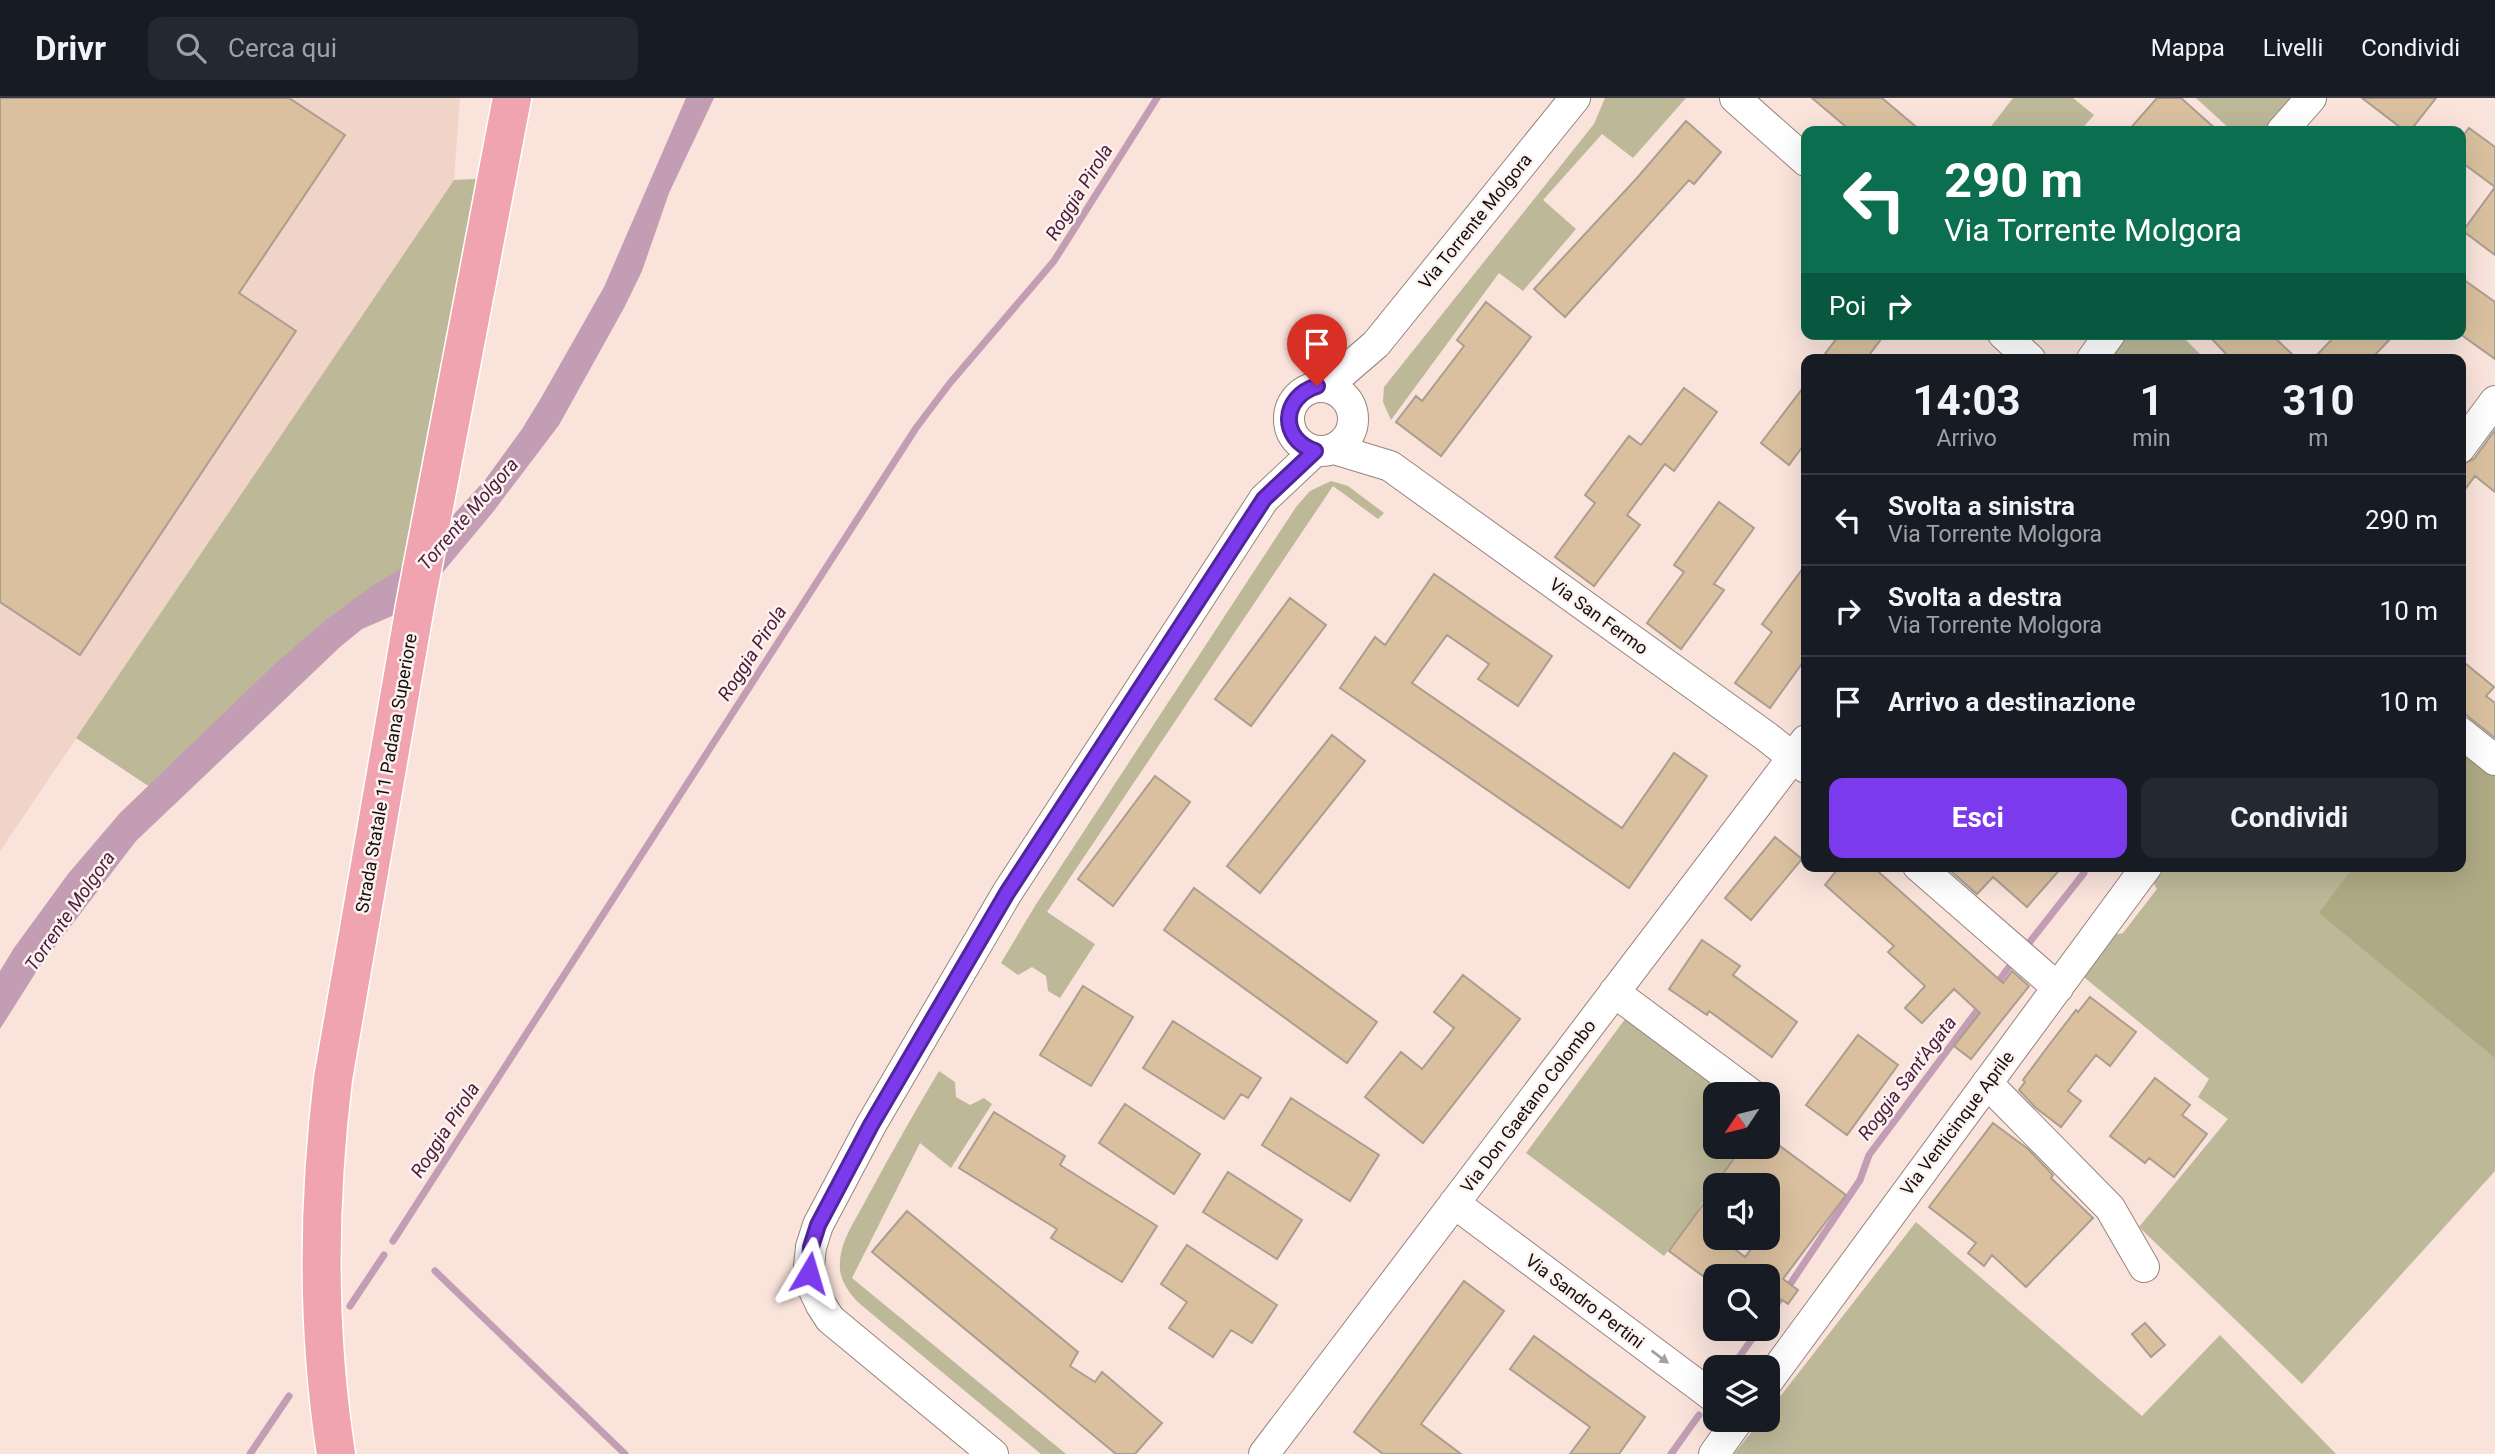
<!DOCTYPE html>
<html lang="it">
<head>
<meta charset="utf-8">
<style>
	body { margin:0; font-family:Roboto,sans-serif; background:#242831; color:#f1f3f6; height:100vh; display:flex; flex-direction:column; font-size:26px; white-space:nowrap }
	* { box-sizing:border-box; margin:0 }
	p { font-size:23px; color:#9ea1a6 }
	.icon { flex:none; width:38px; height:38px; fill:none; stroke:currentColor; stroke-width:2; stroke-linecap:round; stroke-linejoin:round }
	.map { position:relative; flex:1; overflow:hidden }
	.drawer { position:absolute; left:1801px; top:256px; width:665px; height:518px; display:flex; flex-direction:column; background:#171b24; border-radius:14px; box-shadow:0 7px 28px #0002 }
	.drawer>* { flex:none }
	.guide { position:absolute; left:1801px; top:28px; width:665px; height:214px; border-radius:14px; box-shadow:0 7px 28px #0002; background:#0b6e4f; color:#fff; overflow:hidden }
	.needle { width:46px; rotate:235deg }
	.tools { position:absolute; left:1703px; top:984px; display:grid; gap:14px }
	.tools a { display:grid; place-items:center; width:77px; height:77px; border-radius:14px; background:#171b24; box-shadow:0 7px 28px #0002; font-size:35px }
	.pin { position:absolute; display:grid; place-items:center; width:60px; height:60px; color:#fff; margin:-72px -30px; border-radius:50% 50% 50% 0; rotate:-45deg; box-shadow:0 0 7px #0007 }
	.pin .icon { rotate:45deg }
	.me { position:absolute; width:77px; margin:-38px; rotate:7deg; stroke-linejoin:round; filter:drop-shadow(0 0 5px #0008) }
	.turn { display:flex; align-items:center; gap:24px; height:147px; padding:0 28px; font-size:32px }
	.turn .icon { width:91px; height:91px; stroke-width:2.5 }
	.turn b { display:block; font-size:49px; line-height:60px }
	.then { display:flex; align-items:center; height:66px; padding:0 28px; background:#0003; gap:14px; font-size:26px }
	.eta { display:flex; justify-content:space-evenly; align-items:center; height:119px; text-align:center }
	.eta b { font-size:42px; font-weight:700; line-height:49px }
	.action { display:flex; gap:14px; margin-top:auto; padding:14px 28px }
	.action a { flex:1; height:80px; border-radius:14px; background:#7c3aed; color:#fff; font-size:28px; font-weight:700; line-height:80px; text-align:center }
	.action a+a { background:#242831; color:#f1f3f6 }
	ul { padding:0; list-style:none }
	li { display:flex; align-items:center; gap:21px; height:91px; padding:0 28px; border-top:2px solid #363941 }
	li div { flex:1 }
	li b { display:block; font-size:26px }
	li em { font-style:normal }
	header { display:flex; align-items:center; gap:42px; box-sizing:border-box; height:98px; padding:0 35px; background:#171b24; border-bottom:2px solid #363941 }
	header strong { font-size:33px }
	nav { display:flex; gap:38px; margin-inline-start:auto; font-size:24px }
	.search { width:490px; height:63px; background:#242831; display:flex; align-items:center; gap:18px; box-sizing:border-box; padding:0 24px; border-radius:14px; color:#9ea1a6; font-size:26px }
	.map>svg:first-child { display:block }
	.built { fill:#f1d4c8 }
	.green { fill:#bcb898 }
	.forest { fill:#afaa84 }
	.water { fill:#c29db3 }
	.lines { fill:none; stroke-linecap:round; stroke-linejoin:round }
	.stream { stroke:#c29db3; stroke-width:7 }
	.building { fill:#dac09f; stroke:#aa9e8f; stroke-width:2 }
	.minor-casing { stroke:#98847d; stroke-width:32 }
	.major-casing { stroke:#fff; stroke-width:41 }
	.minor { stroke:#fff; stroke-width:30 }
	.major { stroke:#f0a4b0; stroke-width:38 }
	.oneway { fill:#a29f9e }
	.route-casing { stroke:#51269a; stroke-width:18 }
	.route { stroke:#7c3aed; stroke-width:12 }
	.labels { text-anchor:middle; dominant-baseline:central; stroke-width:5; stroke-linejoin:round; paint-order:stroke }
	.street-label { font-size:18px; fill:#160f0c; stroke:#fcf3f0 }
	.water-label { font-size:19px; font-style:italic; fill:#4c1c3b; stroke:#fcf3f0 }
</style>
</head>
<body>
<header>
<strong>Drivr</strong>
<div class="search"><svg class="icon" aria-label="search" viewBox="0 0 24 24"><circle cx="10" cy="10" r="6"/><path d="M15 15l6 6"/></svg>Cerca qui</div>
<nav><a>Mappa</a><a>Livelli</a><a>Condividi</a></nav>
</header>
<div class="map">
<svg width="2495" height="1356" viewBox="0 0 2495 1356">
	<rect width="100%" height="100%" fill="#f9e3db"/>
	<!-- built -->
	<path class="built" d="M0 0H460L454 82 0 753Z"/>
	<!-- green -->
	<path class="green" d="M1605 0H1686L1633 60 1602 36 1543 102 1576 131 1523 193 1499 175 1391 322 1383 304 1384 289 1594 26Z
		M2013 0H2073L2094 17 2080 33H1991L1989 31Z
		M2196 0H2312L2284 33H2232Z
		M498 80 424 465 162 697 76 640 454 82Z
		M2114 236H2180L2205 261H2097Z
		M1331 383 1348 388 1384 415 1378 421 1333 388 1047 814 1095 846 1060 900 1048 893 1046 878 1032 869 1018 877 1001 865 1035 808 1296 409 1310 393Z
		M2495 673V1073L2302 1286 2139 1129 2228 1021 2198 999 2209 981 2080 876 2104 839 2123 835 2157 791 2150 779 2158 768H2460Z
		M1634 909 1751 996H1715V1048H1743L1708 1095 1693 1120 1664 1158 1526 1055Z
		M939 973 955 984 956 999 970 1007 984 1000 992 1006 951 1070 920 1045 852 1180 1066 1356H1041L860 1206C849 1196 838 1180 840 1164 841 1141 857 1120 867 1100 890 1057 914 1015 939 973Z
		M1916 1124 2142 1318 2220 1237 2336 1356H1734L1762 1321H1768V1314Z"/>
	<!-- forest -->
	<path class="forest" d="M2461 645 2495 675V960L2319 815 2354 768H2460Z"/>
	<!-- water -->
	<path class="water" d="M686 0H714L669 95 642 173 624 210 559 327 493 414 443 474 392 518 362 531 340 549 136 743 38 871 0 931V873L14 850 68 776 120 715 276 565 326 522 369 490 402 470 414 460 485 382 522 331 541 300 604 189Z"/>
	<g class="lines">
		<!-- stream -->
		<path class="stream" d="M2029 845 2084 775
			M1995 888 2009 869
			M393 1143 916 330 950 285 1054 163 1157 0
			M435 1173 625 1356
			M350 1208 384 1157
			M1768 1219 1860 1082 1869 1057 1982 906
			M1732 1269 1760 1230
			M250 1356 289 1298
			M1671 1356 1699 1317"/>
	</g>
	<!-- building -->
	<path class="building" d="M0 0H289L345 37 239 195 296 233 80 557 0 504Z
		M1812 0H1882L1921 33H1851Z
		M2157 0H2181L2218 33H2128Z
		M2362 0H2436L2410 33H2405Z
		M1686 23 1721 54 1694 86 1689 82 1565 219 1534 191 1637 80Z
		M2469 30 2495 49V157L2463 133 2495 89 2460 63V42Z
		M2460 179 2495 204V261L2460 236Z
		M1486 204 1531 239 1441 358 1396 324 1416 298 1422 303 1464 248 1457 242Z
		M1840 236H1885L1866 261H1821Z
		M2207 236H2271L2297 261H2231Z
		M2337 236H2395L2371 261H2313Z
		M1806 286V344L1789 367 1761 345Z
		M1684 290 1717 314 1674 373 1665 366 1627 417 1640 427 1594 488 1555 459 1595 405 1585 397 1629 338 1641 347Z
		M2495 332V394L2475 378 2460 398V367L2474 361Z
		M1719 404 1754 430 1714 486 1724 492 1681 551 1647 525 1684 474 1674 467Z
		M1806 466V560L1770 610 1735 585 1772 534 1762 526Z
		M1434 476 1552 558 1518 608 1478 581 1489 566 1447 537 1412 585 1622 730 1674 655 1707 678 1629 790 1340 590 1375 539 1385 547Z
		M1290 500 1326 527 1251 628 1215 601Z
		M2460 561 2494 589 2486 598 2495 605V640L2460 612Z
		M1332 637 1365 663 1260 795 1227 768Z
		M1155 678 1190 704 1113 808 1078 781Z
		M1775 739 1802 761 1751 822 1725 800Z
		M1840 768H1872L2003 885 2012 873 2029 888 1971 961 1954 948 1980 915 1954 891 1922 925 1905 910 1925 888 1888 854 1894 848 1825 787Z
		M1945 768H2063L2027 809 1993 779 1977 796Z
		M1194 790 1377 924 1347 965 1164 832Z
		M1702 842 1740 868 1733 877 1797 924 1772 959 1709 913 1707 917 1669 891Z
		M1463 877 1520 921 1423 1045 1365 999 1401 954 1422 971 1454 930 1434 914Z
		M1083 888 1133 919 1091 988 1040 957Z
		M2090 899 2136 934 2110 968 2096 957 2068 993 2081 1003 2061 1029 2036 1010 2019 992 2025 984 2023 982 2049 947 2076 912 2078 914Z
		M1173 923 1261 980 1248 1000 1241 996 1224 1021 1143 970Z
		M1858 937 1898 967 1847 1037 1806 1007Z
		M2155 980 2190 1007 2182 1017 2207 1036 2174 1079 2149 1060 2145 1065 2110 1038Z
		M1291 1000 1379 1057 1350 1103 1262 1047Z
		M1125 1006 1200 1056 1174 1096 1099 1045Z
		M994 1014 1065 1058 1060 1067 1157 1128 1122 1184 1051 1140 1057 1131 959 1070Z
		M1993 1025 2028 1051 2053 1077 2051 1080 2093 1120 2026 1189 1992 1157 1984 1168 1968 1155 1976 1145 1929 1109Z
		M1768 1039 1846 1097 1783 1181 1798 1192 1788 1206 1773 1196 1768 1203V1178H1715V1187L1669 1153 1715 1090V1139H1719L1745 1159 1760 1139H1768V1087H1715L1743 1048H1768Z
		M1228 1074 1302 1122 1277 1161 1203 1114Z
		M907 1113 1078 1254 1070 1268 1095 1284 1102 1274 1162 1325 1135 1356H1116L872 1154Z
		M1187 1147 1277 1207 1252 1245 1231 1232 1213 1259 1169 1230 1187 1204 1161 1186Z
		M1464 1183 1504 1213 1421 1326 1461 1356H1383L1354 1334Z
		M2145 1225 2165 1247 2151 1259 2132 1236Z
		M1534 1238 1645 1319 1619 1356H1570L1590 1329 1510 1271Z"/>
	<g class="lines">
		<!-- minor casing -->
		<g class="minor-casing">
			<path id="minor" d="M1735 0 1806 63
				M2282 33 2311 0
				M2003 236 2030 261
				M2092 261 2110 236
				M1289 321a32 32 0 1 1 64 0a32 32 0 1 1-64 0Z
				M1326 289 1376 246 1575 0
				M2460 350 2495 303
				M1334 351 1390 368 1767 639 1806 670
				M2460 634 2495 662
				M1918 768 2058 890
				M1614 894 1751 996
				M1987 985 2110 1110 2144 1169
				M1454 1105 1715 1300
				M1768 1283 2147 768
				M993 1356 830 1221 821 1207 812 1188 809 1168 811 1149 818 1127 871 1027 1007 795 1264 401 1315 353
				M1264 1356 1806 642
				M1714 1356 1739 1321"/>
		</g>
		<!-- major casing -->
		<g class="major-casing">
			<path id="major" d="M336 1356C317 1233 318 1104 333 981L415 508 512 0"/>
		</g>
		<!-- minor -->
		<use href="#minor" class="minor"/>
		<!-- major -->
		<use href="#major" class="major"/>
	</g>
	<!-- one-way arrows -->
	<defs><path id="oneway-solid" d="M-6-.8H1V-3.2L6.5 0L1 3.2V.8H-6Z" transform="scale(1.75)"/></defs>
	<use class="oneway" href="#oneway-solid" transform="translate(1660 1259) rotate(37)"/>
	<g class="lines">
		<!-- route casing -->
		<g class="route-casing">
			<path id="route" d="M809 1175 811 1149 818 1127 871 1027 1007 795 1264 401 1315 353C1279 341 1281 299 1317 288"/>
		</g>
		<!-- route -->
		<use href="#route" class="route"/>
	</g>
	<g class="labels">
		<!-- street labels -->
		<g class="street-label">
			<text transform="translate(1475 123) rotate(-51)">Via Torrente Molgora</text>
			<text transform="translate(1599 518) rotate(36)">Via San Fermo</text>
			<text transform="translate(386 675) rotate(-80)">Strada Statale 11 Padana Superiore</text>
			<text transform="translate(1528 1008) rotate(-53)">Via Don Gaetano Colombo</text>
			<text transform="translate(1957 1025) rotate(-53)">Via Venticinque Aprile</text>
			<text transform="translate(1585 1203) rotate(37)">Via Sandro Pertini</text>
		</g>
		<!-- water labels -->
		<g class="water-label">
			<text transform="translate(1079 94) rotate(-58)">Roggia Pirola</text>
			<text transform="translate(468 416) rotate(-49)">Torrente Molgora</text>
			<text transform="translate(752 555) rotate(-57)">Roggia Pirola</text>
			<text transform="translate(70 813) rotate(-55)">Torrente Molgora</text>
			<text transform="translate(1907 980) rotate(-53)">Roggia Sant'Agata</text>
			<text transform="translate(445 1032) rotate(-57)">Roggia Pirola</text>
		</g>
	</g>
</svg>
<div class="tools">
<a><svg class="needle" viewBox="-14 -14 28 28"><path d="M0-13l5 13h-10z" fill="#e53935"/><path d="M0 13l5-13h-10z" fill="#9ea1a6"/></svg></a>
<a><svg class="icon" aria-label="sound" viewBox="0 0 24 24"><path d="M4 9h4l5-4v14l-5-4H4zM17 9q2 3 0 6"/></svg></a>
<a><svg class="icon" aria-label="search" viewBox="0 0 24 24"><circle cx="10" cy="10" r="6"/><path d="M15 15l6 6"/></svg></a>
<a><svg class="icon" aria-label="layers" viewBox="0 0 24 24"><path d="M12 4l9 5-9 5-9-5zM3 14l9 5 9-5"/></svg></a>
</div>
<div class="pin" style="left:1317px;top:288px;background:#d93025"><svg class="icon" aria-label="arrive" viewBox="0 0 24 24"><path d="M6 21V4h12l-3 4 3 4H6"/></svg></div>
<svg class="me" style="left:809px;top:1175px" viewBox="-20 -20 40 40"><path d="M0-17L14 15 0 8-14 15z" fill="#7c3aed" stroke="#fff" stroke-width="4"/></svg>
<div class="guide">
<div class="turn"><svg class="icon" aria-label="left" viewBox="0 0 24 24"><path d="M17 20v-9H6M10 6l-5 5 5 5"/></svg><div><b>290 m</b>Via Torrente Molgora</div></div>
<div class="then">Poi<svg class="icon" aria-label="right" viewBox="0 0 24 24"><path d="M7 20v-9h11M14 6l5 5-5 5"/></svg></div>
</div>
<section class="drawer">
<div class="eta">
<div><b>14:03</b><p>Arrivo</p></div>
<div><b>1</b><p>min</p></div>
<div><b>310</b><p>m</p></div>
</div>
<ul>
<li><svg class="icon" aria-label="left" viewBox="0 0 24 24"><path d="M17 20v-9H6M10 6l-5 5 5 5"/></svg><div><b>Svolta a sinistra</b><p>Via Torrente Molgora</p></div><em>290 m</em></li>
<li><svg class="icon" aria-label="right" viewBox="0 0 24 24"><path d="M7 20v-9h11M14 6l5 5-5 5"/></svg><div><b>Svolta a destra</b><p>Via Torrente Molgora</p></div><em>10 m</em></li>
<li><svg class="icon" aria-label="arrive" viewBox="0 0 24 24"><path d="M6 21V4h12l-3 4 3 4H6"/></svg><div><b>Arrivo a destinazione</b></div><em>10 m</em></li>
</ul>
<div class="action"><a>Esci</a><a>Condividi</a></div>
</section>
</div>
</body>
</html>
